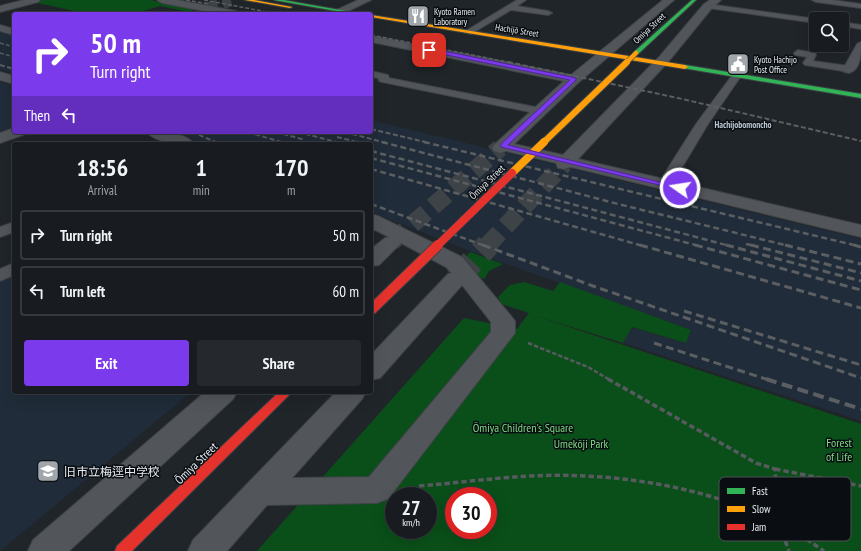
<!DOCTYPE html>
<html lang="en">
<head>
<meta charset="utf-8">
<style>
	body { margin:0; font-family:"PT Sans Narrow","Noto Sans JP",sans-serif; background:#25292d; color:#f1f3f6; height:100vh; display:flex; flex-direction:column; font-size:15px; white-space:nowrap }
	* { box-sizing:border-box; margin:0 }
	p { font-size:13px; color:#9fa1a5 }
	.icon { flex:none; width:22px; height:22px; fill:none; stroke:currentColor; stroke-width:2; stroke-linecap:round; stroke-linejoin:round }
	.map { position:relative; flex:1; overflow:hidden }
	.details { position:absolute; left:12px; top:142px; width:361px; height:252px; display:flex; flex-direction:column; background:#181c20; border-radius:4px; box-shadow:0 4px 16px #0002,0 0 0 1px #363a3e }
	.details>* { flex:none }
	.guide { position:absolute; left:12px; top:12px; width:361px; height:122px; border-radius:4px; box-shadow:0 4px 16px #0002,0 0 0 1px #363a3e; background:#7c3aed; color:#fff; overflow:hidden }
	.buttons { position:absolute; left:809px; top:12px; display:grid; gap:8px }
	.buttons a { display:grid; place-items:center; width:40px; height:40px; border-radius:4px; background:#181c20; box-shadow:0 4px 16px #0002,0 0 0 1px #363a3e; font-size:20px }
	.speed { position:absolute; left:385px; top:487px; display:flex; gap:8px; font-size:20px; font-weight:700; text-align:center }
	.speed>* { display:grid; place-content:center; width:52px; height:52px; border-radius:50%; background:#181c20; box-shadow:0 4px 16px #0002,0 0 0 1px #363a3e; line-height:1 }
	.speed small { font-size:10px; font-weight:400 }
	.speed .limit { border:6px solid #d22; background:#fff; color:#111 }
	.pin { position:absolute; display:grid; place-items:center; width:34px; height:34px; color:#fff; margin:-17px; border-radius:8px; box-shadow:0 2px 6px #0006 }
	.me { position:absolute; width:44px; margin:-22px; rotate:283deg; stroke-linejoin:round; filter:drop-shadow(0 0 3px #0008) }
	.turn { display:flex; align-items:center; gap:14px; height:84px; padding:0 12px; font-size:18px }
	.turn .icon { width:52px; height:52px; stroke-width:2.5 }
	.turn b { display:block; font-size:28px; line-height:34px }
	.then { display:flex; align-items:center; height:38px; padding:0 12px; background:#0003; gap:8px; font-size:15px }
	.eta { display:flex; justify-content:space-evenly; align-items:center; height:68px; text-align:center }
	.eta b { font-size:24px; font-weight:800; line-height:28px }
	.cta { display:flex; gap:8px; margin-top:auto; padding:8px 12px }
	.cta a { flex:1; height:46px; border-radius:4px; background:#7c3aed; color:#fff; font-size:16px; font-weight:800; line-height:46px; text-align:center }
	.cta a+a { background:#25292d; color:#f1f3f6 }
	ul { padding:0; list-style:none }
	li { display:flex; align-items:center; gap:12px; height:50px; margin:0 8px 6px; padding:0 4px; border:2px solid #363a3e; border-radius:4px }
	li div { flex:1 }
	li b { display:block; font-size:15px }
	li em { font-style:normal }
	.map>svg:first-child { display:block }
	.built { fill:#202c39 }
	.green { fill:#0a4f19; fill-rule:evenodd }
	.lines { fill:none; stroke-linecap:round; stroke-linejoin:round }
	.street-tunnel-far2 { stroke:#3e4348; stroke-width:11; stroke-dasharray:11 5.5; stroke-linecap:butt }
	.street-tunnel-far1 { stroke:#3e4348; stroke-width:18; stroke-dasharray:18 9; stroke-linecap:butt }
	.street-tunnel { stroke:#3e4348; stroke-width:24; stroke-dasharray:24 12; stroke-linecap:butt }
	.lane-casing { stroke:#3e4247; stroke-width:2 }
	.street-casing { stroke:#3e4247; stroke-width:2 }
	.fast-casing { stroke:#3e4247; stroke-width:2 }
	.slow-casing { stroke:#3e4247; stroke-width:2 }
	.jam-casing { stroke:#3e4247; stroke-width:2 }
	.path-far1 { stroke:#575b5f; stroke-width:2.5; stroke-dasharray:4.5 2; stroke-linecap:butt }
	.path { stroke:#575b5f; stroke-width:3.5; stroke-dasharray:5.5 3; stroke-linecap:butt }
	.lane { fill:#52565a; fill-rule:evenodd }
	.street { fill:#52565a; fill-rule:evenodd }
	.fast { fill:#30b455; fill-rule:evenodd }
	.slow { fill:#ff9f0a; fill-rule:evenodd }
	.jam { fill:#e5322d; fill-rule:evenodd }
	.rail-far4 { stroke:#5c5f62; stroke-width:1.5; stroke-dasharray:4 2; stroke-linecap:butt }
	.rail-far3 { stroke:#5c5f62; stroke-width:2; stroke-dasharray:5 2.5; stroke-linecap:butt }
	.rail-far2 { stroke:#5c5f62; stroke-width:2.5; stroke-dasharray:6 3.5; stroke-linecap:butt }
	.rail-far1 { stroke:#5c5f62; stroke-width:3; stroke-dasharray:8 4.5; stroke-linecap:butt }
	.rail { stroke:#5c5f62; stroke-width:4; stroke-dasharray:11 5.5; stroke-linecap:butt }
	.slow-bridge-far2-casing { stroke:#3e4247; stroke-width:5.5; stroke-linecap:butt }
	.slow-bridge-far1-casing { stroke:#3e4247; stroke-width:8; stroke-linecap:butt }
	.slow-bridge-casing { stroke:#3e4247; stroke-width:9; stroke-linecap:butt }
	.jam-bridge-far1-casing { stroke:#3e4247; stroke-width:9; stroke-linecap:butt }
	.jam-bridge-casing { stroke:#3e4247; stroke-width:12; stroke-linecap:butt }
	.slow-bridge-far2 { stroke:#ff9f0a; stroke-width:4.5 }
	.slow-bridge-far1 { stroke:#ff9f0a; stroke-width:6 }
	.slow-bridge { stroke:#ff9f0a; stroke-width:8 }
	.jam-bridge-far1 { stroke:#e5322d; stroke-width:8 }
	.jam-bridge { stroke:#e5322d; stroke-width:10 }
	.route { fill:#7c3aed; stroke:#51269a }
	.labels { text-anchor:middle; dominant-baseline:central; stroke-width:3; stroke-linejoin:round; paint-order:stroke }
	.far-poi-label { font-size:9px; fill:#e5ebf1; stroke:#0a0e12; text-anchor:start }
	.far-street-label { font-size:9px; fill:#e5ebf1; stroke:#0a0e12 }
	.far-neighbourhood-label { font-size:9px; font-weight:bold; fill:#bac6d2; stroke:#0a0e12 }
	.street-label { font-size:10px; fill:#e5ebf1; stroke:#0a0e12 }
	.near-park-label { font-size:12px; fill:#7ddd81; stroke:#0a0e12 }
	.near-street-label { font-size:12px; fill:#e5ebf1; stroke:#0a0e12 }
	.near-poi-label { font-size:12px; fill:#e5ebf1; stroke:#0a0e12; text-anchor:start }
	.key { fill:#0a0e12; stroke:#4c5055; stroke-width:1 }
	.key-label { font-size:11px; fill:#e5ebf1 }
</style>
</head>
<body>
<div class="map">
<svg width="861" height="551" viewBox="0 0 861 551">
	<rect width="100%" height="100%" fill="#20252a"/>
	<!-- built -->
	<path class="built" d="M0 31 14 35V74L0 69Z
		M0 82 14 86V129L0 134Z
		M371 120 861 239V421L623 343 631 327 685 343 691 330 470 251 371 212V144H203L173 132H371Z
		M14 272V392H191L0 551V280Z"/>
	<!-- green -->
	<path class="green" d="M43 0H150L197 9 189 12 160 6 140 12 120 14H88L33 2Z
		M470 252 503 264 489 271 484 279 477 276C475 268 470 262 463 260Z
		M524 282 553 291 560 282 691 330 686 343 632 327 623 343 530 314 861 424V551H257L464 318 517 329 529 313 502 304 498 297 510 285ZM394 496H428V530H394ZM454 496H488V530H454Z"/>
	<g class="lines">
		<!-- street-tunnel-far2 -->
		<path class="street-tunnel-far2" d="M207 8 231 1"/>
		<!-- street-tunnel-far1 -->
		<path class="street-tunnel-far1" d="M392 242 500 148
			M487 246 564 164"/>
		<!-- street-tunnel -->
		<path class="street-tunnel" d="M456 279 488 245"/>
		<!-- lane casing -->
		<g class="lane-casing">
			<path id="lane" d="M517 0H526L517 6 548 11 552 13 548 15 511 10 471 34 464 32Z
				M812 0H832L861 4V8L816 2Z
				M705 4H708L817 19 816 23 708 8H705Z
				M842 22 861 25V29L842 26Z
				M798 50 815 53 816 55 813 61 849 66 854 69 849 72 805 65 803 63 807 57 795 55 794 53Z
				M371 71 388 75 389 78 540 108 545 111 540 114 382 82 379 81 378 78 371 77Z
				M736 73 741 76 708 124 672 184 670 187H660L658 184 696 124 733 74Z
				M14 222V232L0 237V227Z
				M14 263V275L0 281V269Z"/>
		</g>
		<!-- street casing -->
		<g class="street-casing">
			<path id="street" d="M24 0H40L38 2 0 12V6Z
				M157 0H177L236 11 241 14H220L162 3Z
				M358 0H371L342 14H328Z
				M663 0H674L579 82 514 144 563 155 660 56 704 4 710 0H721L712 8 668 62 578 159 861 225V237L571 167 564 169 558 168 556 163 506 151 500 153 494 151 492 148 494 145 564 81 371 42V36L571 75Z
				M0 25 14 29V35L0 31Z
				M861 42C861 53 861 70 849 73L844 72 843 69 857 44Z
				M0 72 14 76V84L0 80Z
				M14 128V132H25L23 135 0 143V133Z
				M147 132C160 132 186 132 194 144 181 144 156 144 147 132Z
				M371 214 378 216 462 257 511 316 515 321V333L388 499 377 503 267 505 227 551H188L193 540 336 392H366L362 399 292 478 369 477 491 332V322L462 285 380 378 371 380V355L448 274 452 273 446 267 401 243 379 265 371 266V249L385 238 389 237 371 228Z
				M205 392H237L233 399 69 551H28L33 540Z"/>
		</g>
		<!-- fast casing -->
		<g class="fast-casing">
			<path id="fast" d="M274 0H283L363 14H353Z
				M692 0H696L638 54H634V52Z
				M685 65 861 94V98L683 68 682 67Z"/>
		</g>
		<!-- slow casing -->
		<g class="slow-casing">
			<path id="slow" d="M245 0H254L292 7 290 8Z
				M371 15 685 65 688 67 685 69 371 17Z"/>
		</g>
		<!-- jam casing -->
		<g class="jam-casing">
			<path id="jam" d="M279 392H292L132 551H115L117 546Z"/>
		</g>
		<!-- path-far1 -->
		<path class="path-far1" d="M528 343 588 367 610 380"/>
		<!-- path -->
		<path class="path" d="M608 379 756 463 775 469 778 522 789 551
			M775 469 861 486
			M419 486C456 483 493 478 530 476 613 472 704 486 778 522 794 530 809 541 824 551"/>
		<!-- lane -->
		<use href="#lane" class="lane"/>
		<!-- street -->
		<use href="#street" class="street"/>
		<!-- fast -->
		<use href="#fast" class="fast"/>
		<!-- slow -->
		<use href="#slow" class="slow"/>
		<!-- jam -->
		<use href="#jam" class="jam"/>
		<!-- rail-far4 -->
		<path class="rail-far4" d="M186 0 209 4
			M204 0 278 14
			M371 35 513 63
			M0 43 14 47
			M0 53 14 57"/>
		<!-- rail-far3 -->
		<path class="rail-far3" d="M508 62 678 98 861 141
			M0 65 14 69
			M371 129 429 143
			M192 132 218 143
			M248 132 284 143
			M276 132 305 140
			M298 132 340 143
			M345 132 386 143
			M337 137 361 143"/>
		<!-- rail-far2 -->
		<path class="rail-far2" d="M216 142 221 144
			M281 142 288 144
			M336 142 344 144
			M357 142 365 144
			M382 142 618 204 789 246
			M424 142 858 246
			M371 151 730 246
			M371 158 699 246
			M371 169 643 246
			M371 204 485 246
			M746 244 755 246"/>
		<!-- rail-far1 -->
		<path class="rail-far1" d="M483 245 593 286 861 378
			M640 245 861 308
			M695 245 861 290
			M726 245 861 281
			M751 245 861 273
			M785 245 861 264
			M854 245 861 247
			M684 311 861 365
			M654 343 769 380"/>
		<!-- rail -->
		<path class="rail" d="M766 379 861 409"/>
		<!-- slow-bridge-far2 casing -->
		<g class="slow-bridge-far2-casing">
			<path id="slow-bridge-far2" d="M626 63 636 53"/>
		</g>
		<!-- slow-bridge-far1 casing -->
		<g class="slow-bridge-far1-casing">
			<path id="slow-bridge-far1" d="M543 143 627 62"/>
		</g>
		<!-- slow-bridge casing -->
		<g class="slow-bridge-casing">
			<path id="slow-bridge" d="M512 173 544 142"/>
		</g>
		<!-- jam-bridge-far1 casing -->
		<g class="jam-bridge-far1-casing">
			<path id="jam-bridge-far1" d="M437 246 512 173"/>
		</g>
		<!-- jam-bridge casing -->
		<g class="jam-bridge-casing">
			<path id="jam-bridge" d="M371 310 438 245"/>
		</g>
		<!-- slow-bridge-far2 -->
		<use href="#slow-bridge-far2" class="slow-bridge-far2"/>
		<!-- slow-bridge-far1 -->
		<use href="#slow-bridge-far1" class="slow-bridge-far1"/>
		<!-- slow-bridge -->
		<use href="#slow-bridge" class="slow-bridge"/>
		<!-- jam-bridge-far1 -->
		<use href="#jam-bridge-far1" class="jam-bridge-far1"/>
		<!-- jam-bridge -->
		<use href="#jam-bridge" class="jam-bridge"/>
	</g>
	<!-- route -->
	<path class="route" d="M429 48 576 78V80L508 145 684 188 680 190 501 147V144L570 80 427 51Z"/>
	<!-- icons -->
	<defs>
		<g id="restaurant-square" transform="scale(1.15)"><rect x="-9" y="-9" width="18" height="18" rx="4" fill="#a0a6ab" stroke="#0a0e12"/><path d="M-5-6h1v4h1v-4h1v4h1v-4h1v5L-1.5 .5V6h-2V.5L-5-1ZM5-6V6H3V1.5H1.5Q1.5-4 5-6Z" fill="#fff"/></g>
		<g id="civic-square" transform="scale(1.15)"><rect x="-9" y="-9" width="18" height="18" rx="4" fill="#a0a6ab" stroke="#0a0e12"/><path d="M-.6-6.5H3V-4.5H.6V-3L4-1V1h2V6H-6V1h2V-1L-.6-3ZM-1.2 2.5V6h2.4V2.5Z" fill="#fff"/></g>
		<g id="school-square" transform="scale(1.15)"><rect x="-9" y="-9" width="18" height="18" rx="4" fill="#a0a6ab" stroke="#0a0e12"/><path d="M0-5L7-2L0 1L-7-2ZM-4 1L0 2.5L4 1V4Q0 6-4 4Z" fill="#fff"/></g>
	</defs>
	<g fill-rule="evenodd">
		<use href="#restaurant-square" x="418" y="16"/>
		<use href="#civic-square" x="738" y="64"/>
		<use href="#school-square" x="48" y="471"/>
	</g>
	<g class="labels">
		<!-- far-poi labels -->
		<g class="far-poi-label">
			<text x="434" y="11">Kyoto Ramen<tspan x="434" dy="10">Laboratory</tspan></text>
			<text x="754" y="59">Kyoto Hachijo<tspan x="754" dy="10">Post Office</tspan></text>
		</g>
		<!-- far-street labels -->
		<g class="far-street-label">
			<text transform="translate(649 28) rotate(-43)">Omiya Street</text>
			<text transform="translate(517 30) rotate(9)">Hachijō Street</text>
		</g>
		<!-- far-neighbourhood labels -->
		<g class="far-neighbourhood-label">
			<text x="743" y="124">Hachijobomoncho</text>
		</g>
		<!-- street labels -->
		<g class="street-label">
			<text transform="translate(487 182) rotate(-44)">Ōmiya Street</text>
		</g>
		<!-- near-park labels -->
		<g class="near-park-label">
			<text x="523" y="427">Ōmiya Children's Square</text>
			<text x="839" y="442">Forest<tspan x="839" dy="14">of Life</tspan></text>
			<text x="581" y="443">Umekōji Park</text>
		</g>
		<!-- near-street labels -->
		<g class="near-street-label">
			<text transform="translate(196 463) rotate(-44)">Ōmiya Street</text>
		</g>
		<!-- near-poi labels -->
		<g class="near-poi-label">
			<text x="64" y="471">旧市立梅逕中学校</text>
		</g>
	</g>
	<!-- legend -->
	<rect x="719" y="477" width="132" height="64" rx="6" class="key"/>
	<rect x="727" y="488" width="18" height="6" fill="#30b455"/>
	<rect x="727" y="506" width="18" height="6" fill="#ff9f0a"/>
	<rect x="727" y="524" width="18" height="6" fill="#e5322d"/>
	<g class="key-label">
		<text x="752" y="495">Fast</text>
		<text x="752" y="513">Slow</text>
		<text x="752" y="531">Jam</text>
	</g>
</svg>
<div class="buttons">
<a><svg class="icon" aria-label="search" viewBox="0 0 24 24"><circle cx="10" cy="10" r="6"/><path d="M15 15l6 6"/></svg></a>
</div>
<div class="speed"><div>27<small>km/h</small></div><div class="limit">30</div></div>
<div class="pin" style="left:429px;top:50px;background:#d93025"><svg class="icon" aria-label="arrive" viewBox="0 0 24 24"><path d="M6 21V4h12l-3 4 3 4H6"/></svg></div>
<svg class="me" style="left:680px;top:188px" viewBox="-20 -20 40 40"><circle r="17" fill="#7c3aed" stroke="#fff" stroke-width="3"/><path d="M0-11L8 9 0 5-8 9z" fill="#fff"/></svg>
<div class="guide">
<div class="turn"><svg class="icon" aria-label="right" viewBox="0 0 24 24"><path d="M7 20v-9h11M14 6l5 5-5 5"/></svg><div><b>50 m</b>Turn right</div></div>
<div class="then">Then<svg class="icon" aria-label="left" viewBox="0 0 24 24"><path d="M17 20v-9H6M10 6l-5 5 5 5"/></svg></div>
</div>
<section class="details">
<div class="eta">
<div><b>18:56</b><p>Arrival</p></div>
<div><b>1</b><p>min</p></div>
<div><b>170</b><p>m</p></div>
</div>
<ul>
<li><svg class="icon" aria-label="right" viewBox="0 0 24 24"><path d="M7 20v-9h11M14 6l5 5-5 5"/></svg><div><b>Turn right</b></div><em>50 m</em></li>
<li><svg class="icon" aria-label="left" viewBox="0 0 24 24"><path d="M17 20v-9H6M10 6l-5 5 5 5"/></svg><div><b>Turn left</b></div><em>60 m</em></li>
</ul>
<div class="cta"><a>Exit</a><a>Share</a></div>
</section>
</div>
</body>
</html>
